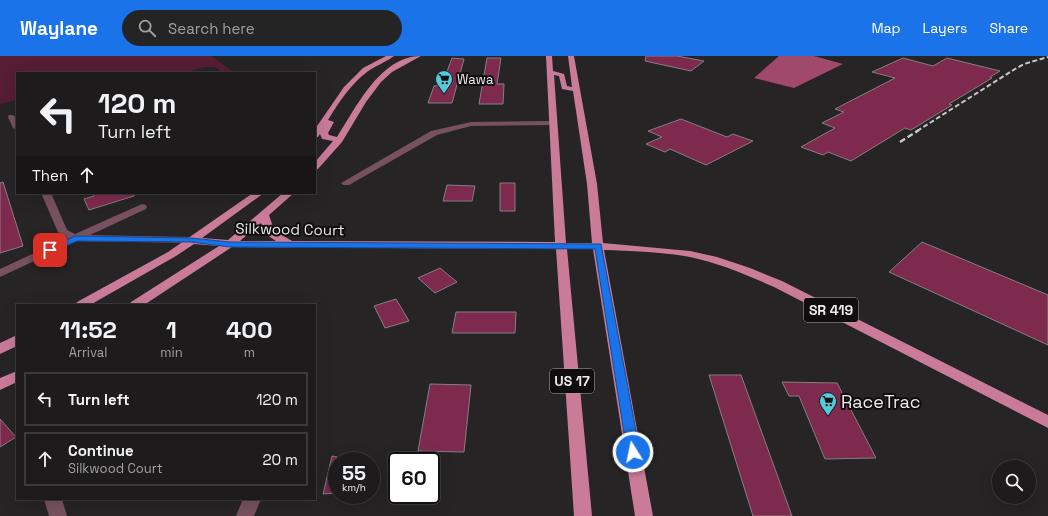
<!DOCTYPE html>
<html lang="en">
<head>
<meta charset="utf-8">
<style>
	body { margin:0; font-family:"Space Grotesk",sans-serif; background:#252425; color:#f1f3f6; height:100vh; display:flex; flex-direction:column; font-size:15px; white-space:nowrap }
	* { box-sizing:border-box; margin:0 }
	p { font-size:13px; color:#a0a1a3 }
	.icon { flex:none; width:22px; height:22px; fill:none; stroke:currentColor; stroke-width:2; stroke-linecap:round; stroke-linejoin:round }
	.map { position:relative; flex:1; overflow:hidden }
	.side { position:absolute; left:16px; top:248px; width:300px; height:196px; display:flex; flex-direction:column; background:#1d1b1c; border-radius:0px; box-shadow:0 4px 16px #0002,0 0 0 1px #3b393b }
	.side>* { flex:none }
	.guide { position:absolute; left:16px; top:16px; width:300px; height:122px; border-radius:0px; box-shadow:0 4px 16px #0002,0 0 0 1px #3b393b; background:#1d1b1c; color:#f1f3f6; overflow:hidden }
	.fabs { position:absolute; left:992px; top:404px; display:grid; gap:8px }
	.fabs a { display:grid; place-items:center; width:44px; height:44px; border-radius:50%; background:#1d1b1c; box-shadow:0 4px 16px #0002,0 0 0 1px #3b393b; font-size:20px }
	.speed { position:absolute; left:328px; top:396px; display:flex; gap:8px; font-size:20px; font-weight:700; text-align:center }
	.speed>* { display:grid; place-content:center; width:52px; height:52px; border-radius:50%; background:#1d1b1c; box-shadow:0 4px 16px #0002,0 0 0 1px #3b393b; line-height:1 }
	.speed small { font-size:10px; font-weight:400 }
	.speed .limit { border:2px solid #111; border-radius:6px; background:#fff; color:#111 }
	.pin { position:absolute; display:grid; place-items:center; width:34px; height:34px; color:#fff; margin:-17px; border-radius:8px; box-shadow:0 2px 6px #0006 }
	.me { position:absolute; width:44px; margin:-22px; rotate:350deg; stroke-linejoin:round; filter:drop-shadow(0 0 3px #0008) }
	.turn { display:flex; align-items:center; gap:14px; height:84px; padding:0 16px; font-size:18px }
	.turn .icon { width:52px; height:52px; stroke-width:2.5 }
	.turn b { display:block; font-size:28px; line-height:34px }
	.then { display:flex; align-items:center; height:38px; padding:0 16px; background:#0003; gap:8px; font-size:15px }
	.eta { display:flex; justify-content:space-evenly; align-items:center; height:68px; text-align:center }
	.eta b { font-size:24px; font-weight:800; line-height:28px }
	ul { padding:0; list-style:none }
	li { display:flex; align-items:center; gap:12px; height:54px; margin:0 8px 6px; padding:0 8px; border:2px solid #3b393b; border-radius:0px }
	li div { flex:1 }
	li b { display:block; font-size:15px }
	li em { font-style:normal }
	header { display:flex; align-items:center; gap:24px; box-sizing:border-box; height:56px; padding:0 20px; background:#1a73e8; color:#fff }
	header strong { font-size:19px }
	nav { display:flex; gap:22px; margin-inline-start:auto; font-size:14px }
	.search { width:280px; height:36px; background:#252425; display:flex; align-items:center; gap:10px; box-sizing:border-box; padding:0 14px; border-radius:22px; color:#a0a1a3; font-size:15px }
	.map>svg:first-child { display:block }
	.green { fill:#561d35 }
	.water { fill:#a0496d }
	.building { fill:#7e2a4f; stroke:#837f80 }
	.lines { fill:none; stroke-linecap:round; stroke-linejoin:round }
	.minor { fill:#77515e; fill-rule:evenodd }
	.major { fill:#c97b98; fill-rule:evenodd }
	.rail-far1 { stroke:#c9c6c7; stroke-width:2; stroke-dasharray:5 2.5; stroke-linecap:butt }
	.rail { stroke:#c9c6c7; stroke-width:2.5; stroke-dasharray:6 3; stroke-linecap:butt }
	.route { fill:#1a73e8; stroke:#114b97 }
	.labels { text-anchor:middle; dominant-baseline:central; stroke-width:4; stroke-linejoin:round; paint-order:stroke }
	.far-poi-label { font-size:13px; fill:#eceaea; stroke:#0f0d0e; text-anchor:start }
	.shield { fill:#0f0d0e; stroke:#aaa8a8; stroke-width:1 }
	.shield-label { font-size:14px; font-weight:bold; fill:#eceaea }
	.street-label { font-size:15px; fill:#eceaea; stroke:#0f0d0e }
	.near-poi-label { font-size:18px; fill:#eceaea; stroke:#0f0d0e; text-anchor:start }
</style>
</head>
<body>
<header>
<strong>Waylane</strong>
<div class="search"><svg class="icon" aria-label="search" viewBox="0 0 24 24"><circle cx="10" cy="10" r="6"/><path d="M15 15l6 6"/></svg>Search here</div>
<nav><a>Map</a><a>Layers</a><a>Share</a></nav>
</header>
<div class="map">
<svg width="1048" height="460" viewBox="0 0 1048 460">
	<rect width="100%" height="100%" fill="#272425"/>
	<!-- green -->
	<path class="green" d="M0 0H211L235 17H223L215 11H204L185 17H17V44L0 48Z"/>
	<!-- water -->
	<path class="water" d="M779 0H814L843 8 794 32 754 22Z"/>
	<!-- building -->
	<path class="building" d="M646 0H677L704 5 691 15 645 5Z
		M452 2 464 3 452 47H428L434 30 442 29Z
		M487 2H501L497 28H504L503 48H479Z
		M903 2 933 10 947 2 1000 15 990 21 992 22 949 48 952 49 911 74 905 72 851 105 828 96 823 99 801 91 835 72 822 67 844 56 835 53 895 22 872 16Z
		M681 63 727 81 733 78 753 85 706 109 670 93 665 96 646 88 662 81 648 75Z
		M3 126 23 190 0 197V127Z
		M500 127H515V155H500Z
		M447 129 475 130 472 145H443Z
		M92 137H134V140L89 154 84 143 94 140Z
		M922 186 1048 239V289L889 216Z
		M440 212 457 226 435 237 418 222Z
		M396 243 409 265 385 272 374 250Z
		M456 256H516L515 277H452Z
		M709 319H741L792 460H753Z
		M782 326 837 327 876 402 825 403 799 340H789Z
		M430 328 471 329 464 396 418 395Z
		M0 363 16 381 0 391Z
		M332 400 337 401V437L323 438Z"/>
	<g class="lines">
		<!-- minor -->
		<path class="minor" d="M9 59H12L16 61 17 74 13 72 8 61Z
			M553 65H556V69L471 70 437 79 349 129H343L341 127 431 75 471 66Z
			M41 137H51L67 174 75 178 142 148 146 149 147 151 146 153 90 179 191 181 196 184 191 187 77 185 0 221V213L67 182 58 176Z
			M44 443H62L67 460H49Z
			M243 443H261L254 460H236Z"/>
		<!-- major -->
		<path class="major" d="M386 0H394C387 6 376 9 367 16 351 28 339 46 328 64L334 66 328 77 329 79 337 81C356 52 380 0 421 0L392 16 381 26 366 46 342 86 318 113 315 114V106L333 85 322 83 320 78 318 81H315V73L344 31 363 12Z
			M546 0H552L553 15 564 18 567 30 572 31 568 0H574L597 128 603 187 690 195 717 201 750 212 782 225 1048 359V372L774 231C747 219 719 207 690 201 662 196 633 195 604 194L653 460H635L593 193H567L592 460H574L556 193 232 191 144 249H129L131 246 219 190 194 188 176 200 90 249H75L77 246 168 196 253 137H264L202 182 228 184 283 137H294L269 159 274 174 292 185 555 186ZM554 19 559 20 562 33 573 35 587 128 592 187H566ZM261 167 267 179 276 185H240Z
			M17 279V290L0 298V287Z
			M17 315V326L0 334V322Z"/>
		<!-- rail-far1 -->
		<path class="rail-far1" d="M917 75 1015 13 1024 8 1048 1"/>
		<!-- rail -->
		<path class="rail" d="M900 86 919 74"/>
	</g>
	<!-- route -->
	<path class="route" d="M75 180 191 182 230 186 601 188 640 396 638 399 633 401 629 399 627 396 595 193 230 191 191 186 77 185 53 196H50L46 194Z"/>
	<!-- icons -->
	<defs>
		<g id="supermarket-pin" transform="scale(0.9)"><path d="M0 17L-7.5 6A9.5 9.5 0 1 1 7.5 6Z" fill="#52cbda" stroke="#0f0d0e"/><path d="M-6-5.5h2.5l.6 2H6L4.5 2H-2.5L-4.4-4H-6ZM-1.5 3.2a1.3 1.3 0 1 0 .1 0ZM3 3.2a1.3 1.3 0 1 0 .1 0Z" fill="#111"/></g>
	</defs>
	<g fill-rule="evenodd">
		<use href="#supermarket-pin" x="444" y="23"/>
		<use href="#supermarket-pin" x="828" y="345"/>
	</g>
	<g class="labels">
		<!-- far-poi labels -->
		<g class="far-poi-label">
			<text x="457" y="23">Wawa</text>
		</g>
		<!-- shield labels -->
		<g class="shield">
			<rect x="804" y="242" width="54" height="24" rx="3"/>
			<rect x="550" y="313" width="44" height="24" rx="3"/>
		</g>
		<g class="shield-label">
			<text x="831" y="254">SR 419</text>
			<text x="572" y="325">US 17</text>
		</g>
		<!-- street labels -->
		<g class="street-label">
			<text transform="translate(290 173) rotate(1)">Silkwood Court</text>
		</g>
		<!-- near-poi labels -->
		<g class="near-poi-label">
			<text x="841" y="345">RaceTrac</text>
		</g>
	</g>
</svg>
<div class="fabs">
<a><svg class="icon" aria-label="search" viewBox="0 0 24 24"><circle cx="10" cy="10" r="6"/><path d="M15 15l6 6"/></svg></a>
</div>
<div class="speed"><div>55<small>km/h</small></div><div class="limit">60</div></div>
<div class="pin" style="left:50px;top:194px;background:#d93025"><svg class="icon" aria-label="arrive" viewBox="0 0 24 24"><path d="M6 21V4h12l-3 4 3 4H6"/></svg></div>
<svg class="me" style="left:633px;top:396px" viewBox="-20 -20 40 40"><circle r="17" fill="#1a73e8" stroke="#fff" stroke-width="3"/><path d="M0-11L8 9 0 5-8 9z" fill="#fff"/></svg>
<div class="guide">
<div class="turn"><svg class="icon" aria-label="left" viewBox="0 0 24 24"><path d="M17 20v-9H6M10 6l-5 5 5 5"/></svg><div><b>120 m</b>Turn left</div></div>
<div class="then">Then<svg class="icon" aria-label="ahead" viewBox="0 0 24 24"><path d="M12 20V5M6 11l6-6 6 6"/></svg></div>
</div>
<section class="side">
<div class="eta">
<div><b>11:52</b><p>Arrival</p></div>
<div><b>1</b><p>min</p></div>
<div><b>400</b><p>m</p></div>
</div>
<ul>
<li><svg class="icon" aria-label="left" viewBox="0 0 24 24"><path d="M17 20v-9H6M10 6l-5 5 5 5"/></svg><div><b>Turn left</b></div><em>120 m</em></li>
<li><svg class="icon" aria-label="ahead" viewBox="0 0 24 24"><path d="M12 20V5M6 11l6-6 6 6"/></svg><div><b>Continue</b><p>Silkwood Court</p></div><em>20 m</em></li>
</ul>
</section>
</div>
</body>
</html>
